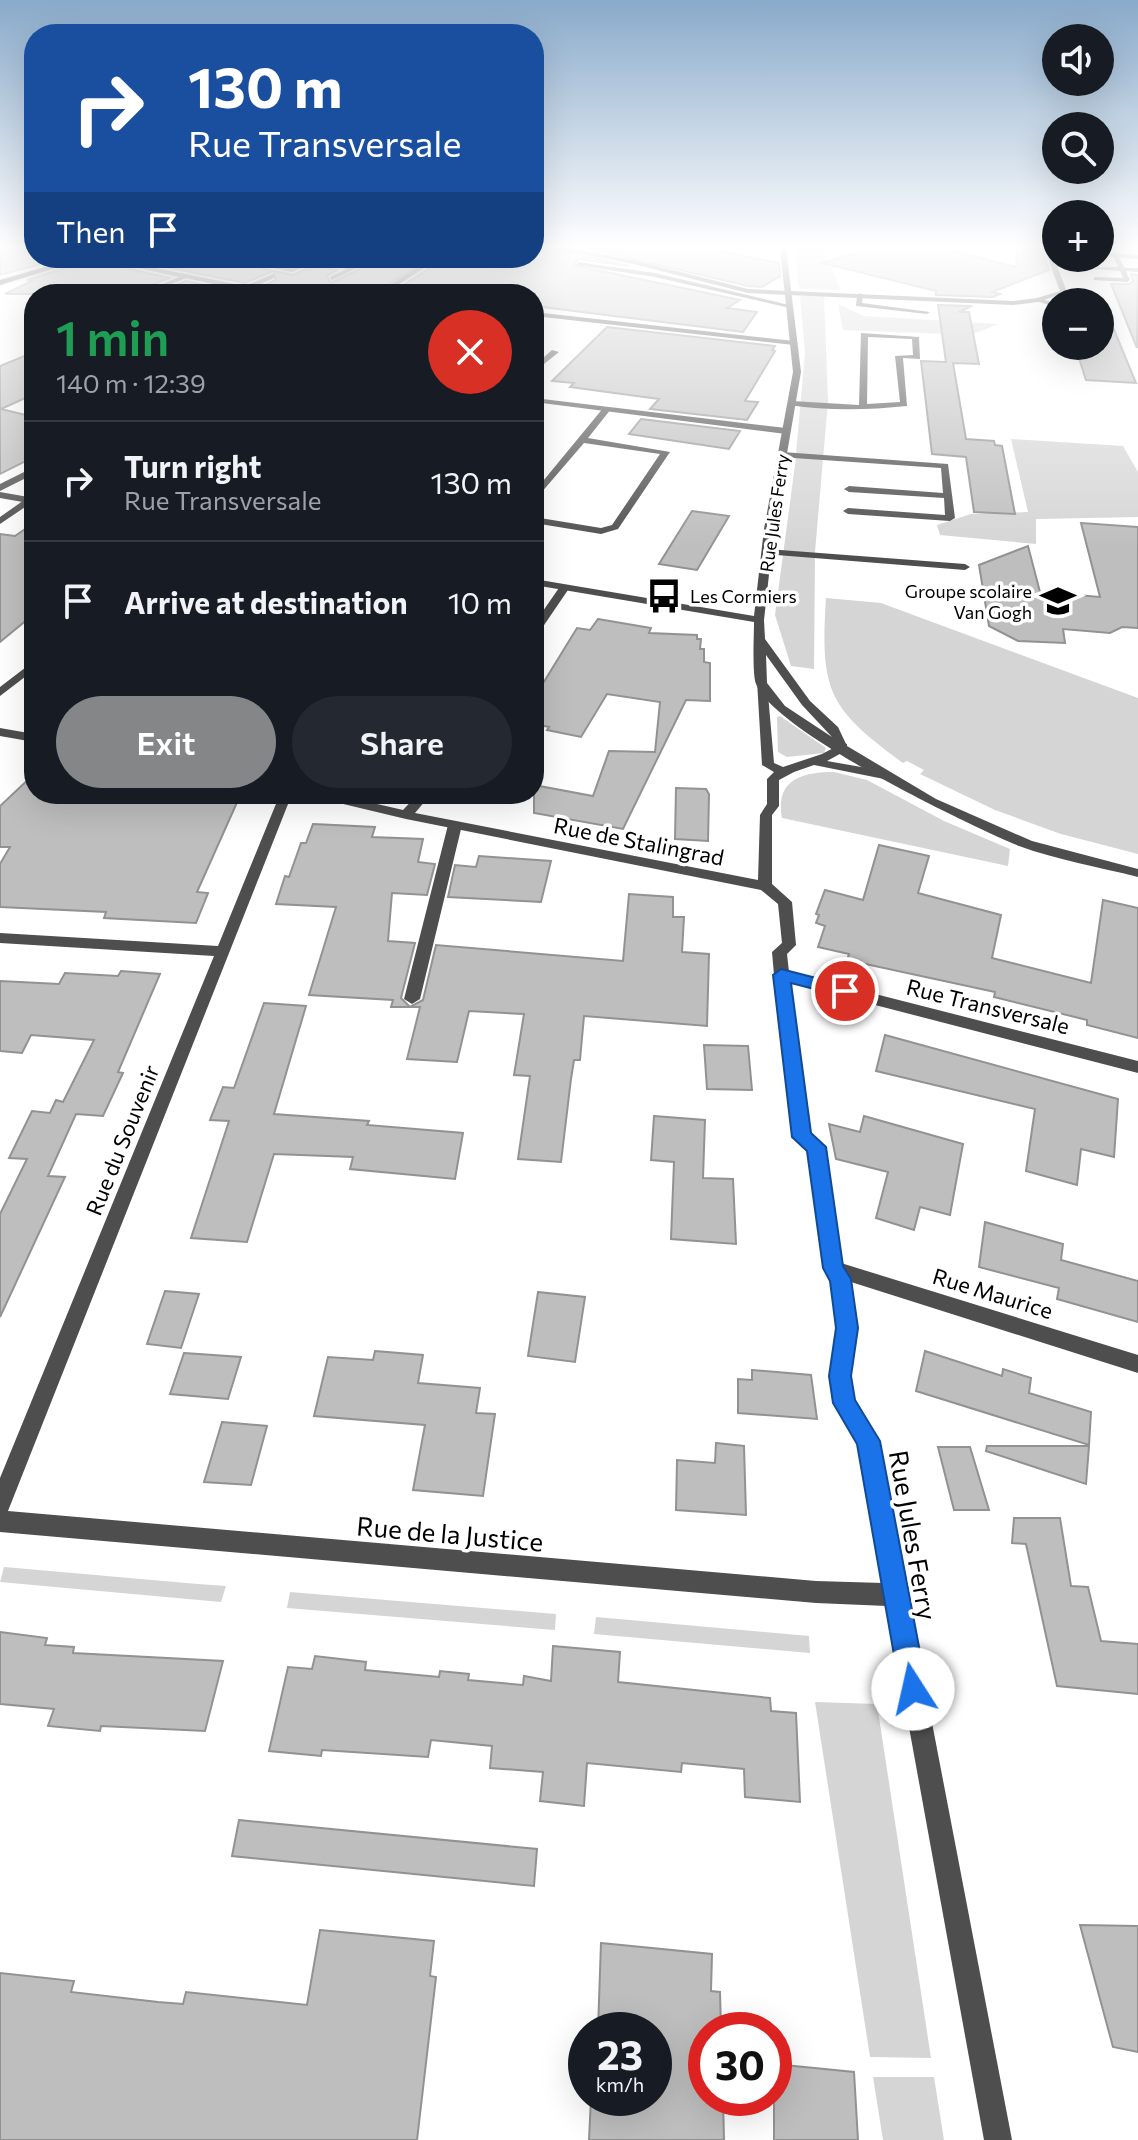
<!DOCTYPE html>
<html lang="en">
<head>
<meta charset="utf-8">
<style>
	body { margin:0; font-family:Commissioner,sans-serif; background:#242831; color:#f1f3f6; height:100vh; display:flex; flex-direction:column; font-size:30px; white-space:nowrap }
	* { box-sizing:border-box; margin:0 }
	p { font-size:26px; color:#9ea1a6 }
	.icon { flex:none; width:44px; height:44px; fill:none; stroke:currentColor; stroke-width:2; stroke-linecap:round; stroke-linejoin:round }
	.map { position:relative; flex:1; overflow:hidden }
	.panel { position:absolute; left:24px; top:284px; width:520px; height:520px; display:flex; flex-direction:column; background:#171b24; border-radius:32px; box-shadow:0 8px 32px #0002 }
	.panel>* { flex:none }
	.top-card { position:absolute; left:24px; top:24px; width:520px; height:244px; border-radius:32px; box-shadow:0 8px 32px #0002; background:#1a4fa0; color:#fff; overflow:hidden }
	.controls { position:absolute; left:1042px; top:24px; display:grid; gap:16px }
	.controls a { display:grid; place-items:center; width:72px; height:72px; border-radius:50%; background:#171b24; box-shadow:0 8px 32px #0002; font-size:40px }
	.speed { position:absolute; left:568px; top:2012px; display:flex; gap:16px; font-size:40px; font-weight:700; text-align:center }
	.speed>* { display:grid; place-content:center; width:104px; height:104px; border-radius:50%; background:#171b24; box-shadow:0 8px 32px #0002; line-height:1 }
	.speed small { font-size:20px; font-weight:400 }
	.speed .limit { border:12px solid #d22; background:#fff; color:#111 }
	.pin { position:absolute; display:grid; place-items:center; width:68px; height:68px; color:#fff; margin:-34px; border:4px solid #fff; border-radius:50%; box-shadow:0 2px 8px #0007 }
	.me { position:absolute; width:88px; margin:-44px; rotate:350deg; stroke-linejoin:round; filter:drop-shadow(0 0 6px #0008) }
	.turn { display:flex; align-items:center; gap:28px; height:168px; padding:0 32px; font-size:36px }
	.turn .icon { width:104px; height:104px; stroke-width:2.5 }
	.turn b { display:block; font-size:56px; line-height:68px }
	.then { display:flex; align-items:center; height:76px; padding:0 32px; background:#0003; gap:16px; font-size:30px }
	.round { display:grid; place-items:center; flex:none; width:84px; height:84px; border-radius:42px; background:#242831 }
	.headline { display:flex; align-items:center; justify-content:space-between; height:136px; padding:0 32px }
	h1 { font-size:48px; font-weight:600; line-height:60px; color:#1e9e55 }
	.primary-button { display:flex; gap:16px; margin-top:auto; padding:16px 32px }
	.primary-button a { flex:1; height:92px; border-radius:48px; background:#858687; color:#fff; font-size:32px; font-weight:600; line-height:92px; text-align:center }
	.primary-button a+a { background:#242831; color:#f1f3f6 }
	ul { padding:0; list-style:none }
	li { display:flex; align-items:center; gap:24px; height:120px; padding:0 32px; border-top:2px solid #363941 }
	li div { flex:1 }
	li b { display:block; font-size:30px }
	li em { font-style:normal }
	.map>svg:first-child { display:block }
	.green { fill:#d5d5d5 }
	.building { fill:#bebebe; stroke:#929292; stroke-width:2 }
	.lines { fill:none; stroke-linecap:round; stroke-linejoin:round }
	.primary-casing { stroke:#dbdbdb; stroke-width:3 }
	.service { fill:#4e4e4e; fill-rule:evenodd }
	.minor { fill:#4e4e4e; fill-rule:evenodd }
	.tertiary { fill:#4e4e4e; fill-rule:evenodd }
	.primary { fill:#000; fill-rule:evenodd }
	.route { fill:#1a73e8; stroke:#114b97; stroke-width:2 }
	.labels { text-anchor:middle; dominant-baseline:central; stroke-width:7; stroke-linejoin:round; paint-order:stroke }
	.far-street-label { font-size:18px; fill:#000; stroke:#fff }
	.far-poi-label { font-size:18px; fill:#000; stroke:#fff; text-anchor:end }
	.street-label { font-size:22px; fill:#000; stroke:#fff }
	.near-street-label { font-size:26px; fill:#000; stroke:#fff }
</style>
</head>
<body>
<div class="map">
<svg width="1138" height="2140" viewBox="0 0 1138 2140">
	<rect width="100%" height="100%" fill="#fff"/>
	<!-- green -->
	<path class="green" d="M795 248H823L841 290 801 289 798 285Z
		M800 296H824L828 401 815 552 814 669 791 666 775 615 795 465 805 353Z
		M838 304 864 316 999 324 970 335 843 330Z
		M1011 439 1123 446 1138 472V517L1036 519V544L940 535 937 525 971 514 1028 512Z
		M826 598 881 603 1138 698V854L1061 834 995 810 920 774 924 770 907 761 903 763C828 708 820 691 826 598Z
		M780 716 826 748 824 753 787 757 778 752 777 717Z
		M834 772 867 780 944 821 1010 849 1008 866 782 818C775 780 801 772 834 772Z
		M4 1567 198 1584 226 1586 221 1602 0 1582Z
		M290 1592 556 1614 555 1630 287 1608Z
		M596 1617 809 1636 810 1653 594 1634Z
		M815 1702 877 1704 931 2058 870 2057Z
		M873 2077H934L944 2140H883Z"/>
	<!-- building -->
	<path class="building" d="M16 248H34V258H65L0 275V252Z
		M534 248H550L629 266 578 259 573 265 740 300 727 308 757 312 743 332 534 306V294H390L430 268 458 258H534Z
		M586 248H705L779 263 780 276 762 287 748 286Z
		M872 248 951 250 1016 267 1017 248H1041L1049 270 992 292 1000 294 993 297 936 295V291L822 263Z
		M120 258H220L273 271 245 283Z
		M325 258H429L373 294H279L261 287 276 280 274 271 293 275 313 266 337 270 327 276 331 283 360 269 358 265Z
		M91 260 169 278 152 285 150 290 154 294 186 281 245 294H5L32 281 27 280Z
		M1131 274 1138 275 1137 348 1111 284H1129L1133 281Z
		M938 305 972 306 959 312H969L979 364 953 363 966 439 994 441 995 445 1002 446 1015 514 974 512 966 457 932 454 921 361 946 362Z
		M1100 319 1110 320 1136 383 1086 380 1075 346H1100Z
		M607 327 775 346 772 350 775 351 745 401 758 402 747 420 650 409 659 399 570 387 574 383 552 381Z
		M34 352V394L1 409 34 417V457L0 474V366Z
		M641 419 740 431 729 449 629 434Z
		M692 511 729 516 697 570 659 564Z
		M34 523V614L0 642V534L15 536Z
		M1081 523 1138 527V628L1122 627 1110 633 1063 629 1065 643 1018 641 989 626 979 565 1028 546 1040 592 1100 597Z
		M598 619 651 628 649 633 697 635V639H701L700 649H704V662L710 663V701L686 700 623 829 534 813V785L593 796 609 751 655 752 660 702 607 694 581 737 547 730 549 727 534 724V698L577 628 590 630Z
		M34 774V794H220L239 798 197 892 208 893 196 923 104 918 106 912 0 907V864L10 847H0V806Z
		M676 788 706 789 709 794 708 841 675 839Z
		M313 824 375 827 372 837 423 839 418 862 435 864 427 895 392 893 388 941 415 943 401 998 410 1007 423 1000 436 945 623 961 629 894 673 897V917H684L682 952 709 954 707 1026 584 1016 580 1060H574L571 1079 561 1162 518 1159 530 1076 514 1075 524 1014 469 1011 457 1062 407 1059 420 1007H391L393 1000 309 995 336 907 276 904 285 876 289 877 301 843H306Z
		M879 845 929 856 918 893 1001 915 992 958 1091 983 1103 900 1138 908V1038L1087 1025V1020L994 997 995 992 847 960 849 954 818 947 825 926 816 923 819 915 816 914 825 890 863 900Z
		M479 856 551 861 541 902 448 897 455 865 476 867Z
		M121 971 160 974 118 1072 123 1073 103 1116 76 1114 48 1176 65 1177 0 1317V1214L27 1159 9 1158 32 1111 50 1113 56 1100 63 1102 94 1040 31 1035 22 1053 0 1051V981L59 984 65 973 118 976Z
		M264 1003 306 1006 274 1114 369 1121 367 1125 463 1133 455 1179 350 1169 353 1157 274 1154 247 1242 191 1238 229 1121 210 1120 223 1087 234 1088Z
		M885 1035 1118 1099 1114 1157 1081 1149 1077 1185 1026 1171 1035 1109 876 1071Z
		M704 1045 748 1046 752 1090 707 1089Z
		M654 1116 705 1120 703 1178 733 1179 736 1244 671 1239 674 1162 651 1160Z
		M864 1116 963 1144 950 1215 920 1207 914 1230 876 1218 888 1172 836 1159 829 1124 860 1132Z
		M985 1222 1063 1244 1061 1260 1138 1281V1322L1057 1299 1059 1288 979 1267Z
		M165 1291 199 1294 181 1348 147 1344Z
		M538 1292 585 1297 575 1362 528 1356Z
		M375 1351 423 1355 418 1383 480 1388 476 1413 495 1414 483 1496 413 1490 425 1425 314 1416 328 1357 373 1360Z
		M925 1351 1002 1376 1003 1369 1031 1378 1029 1393 1091 1412 1089 1445 916 1391Z
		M184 1353 241 1357 228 1399 170 1394Z
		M752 1370 811 1375 817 1419 738 1413V1379L752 1380Z
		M222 1422 267 1426 251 1485 204 1482Z
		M716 1443 744 1446 746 1515 676 1510 677 1460 715 1463Z
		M987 1446H1089L1086 1484 986 1451Z
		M938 1447H970L989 1510H954Z
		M1014 1518H1060L1071 1586 1088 1587 1101 1641 1138 1644V1694L1057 1686 1026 1544 1012 1543Z
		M0 1632 47 1638 45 1645 74 1647 73 1653 223 1661 205 1731 101 1726 100 1731 48 1726 54 1709 0 1704Z
		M553 1646 620 1652 618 1682 770 1698 771 1711 796 1713 800 1802 745 1797 744 1769 682 1763 681 1772 587 1763 584 1806 540 1801 543 1772 490 1768 492 1746 431 1740 428 1757 322 1750 321 1756 269 1751 288 1667 312 1669 315 1656 366 1662 365 1670 439 1677 440 1671 469 1674 468 1680 523 1685 524 1676 551 1681Z
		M239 1820 537 1849 534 1886 232 1856Z
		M1080 1925 1138 1926V2052L1113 2047Z
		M320 1930 434 1941 430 1976 436 1977 417 2140H0V1973L74 1981 71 1992 158 2002 183 2004 186 1992 307 2005Z
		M601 1943 712 1954 711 1991 720 1992 721 2030H706V2098H723L724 2140H589L591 2098H654V2030H598Z
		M774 2064 854 2072 858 2140H774Z"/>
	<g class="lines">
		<!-- primary casing -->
		<g class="primary-casing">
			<path id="primary" d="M76 258H88L0 285V280Z"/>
		</g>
		<!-- service -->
		<path class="service" d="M1116 253 1125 268H1138V272L1126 271 1130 280 1127 282 1093 280 1095 277 1123 278 1120 271 1086 268 1118 267 1113 255Z
			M93 258H105L245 286 273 274 275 277 253 288 276 294 245 291 186 278 155 291 153 288 179 277Z
			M578 262 655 273 793 306 790 308 655 277 576 265Z
			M860 293 863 295 862 303 930 312 927 314 856 306 857 295Z
			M1038 298 1056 303V307L1036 301Z
			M861 333 919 337 920 359 903 358 907 406C868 410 828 411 789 405L792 401 859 405ZM868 337 912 339 913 355 895 356 900 402 867 404Z
			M604 407 611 409 588 438 670 452 618 529 601 534 534 523V517L601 528 612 525 660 454 584 443 534 501V492Z
			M782 452 948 464 955 518 950 521 848 514 843 511 848 508 945 515 944 498 849 492 844 489 849 486 943 493 941 468 779 457 778 455Z
			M767 549 965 564 970 567 965 570 764 554 762 552Z
			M455 821 462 825 420 999 412 1004 404 999 448 825Z"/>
		<!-- minor -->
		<path class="minor" d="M553 248H568L633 260 748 289 1013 301 1037 298 1060 291 1044 248H1050L1067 292 1038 302 1013 305 748 293 633 264Z
			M1100 252 1138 255V259L1100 256Z
			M223 258 291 268 314 258H322L319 260 357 268 332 280 330 277 347 269 313 263 292 272Z
			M443 258H455L429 265 384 294H376L425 262Z
			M534 312 794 341 798 343 794 345 534 316Z
			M552 350 559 352 534 372V366Z
			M534 398 786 428 790 431 786 434 534 402Z
			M34 467V474L0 491V484Z
			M27 498H33L34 501 0 524V517Z
			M561 585 570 587 538 634 534 635V624Z
			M34 661V670L0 696V687Z
			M757 681 767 683 774 763 783 767 822 754 843 743 847 744V750L827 761 884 771 890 775 884 779 814 765 794 772 779 780V806L772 815V884L792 902 796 945 787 954 789 972 1138 1061V1073L790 983 810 1134 824 1147 841 1263 1138 1355V1373L851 1282 857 1328 850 1376 854 1400 878 1441 1012 2140H984L887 1606 816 1603 0 1532V1478L214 956 0 943V933L218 946 280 794H292L8 1511 816 1581 883 1583 858 1444 834 1403 830 1376 837 1328 832 1281 824 1268 808 1150 794 1137 774 975 772 952 782 943 778 904 761 890 406 819 314 797 312 794H334L403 810 418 794H431L415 813 758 880 760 815 767 804V779L774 772 762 765Z
			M0 728 34 734V742L0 736Z"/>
		<!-- tertiary -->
		<path class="tertiary" d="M780 248H786L801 372 774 529 764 620 765 639 810 701 838 727 847 746 936 799 1032 841 1138 869V877C1099 867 1057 860 1019 846 968 825 774 731 756 684 752 673 754 636 754 622L534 585V579L754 616 764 529 793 372ZM766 655 802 705 832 737 785 706 767 683Z
			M0 492 34 498V504L0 498Z"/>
		<!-- primary -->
		<use href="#primary" class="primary"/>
	</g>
	<!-- sky -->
	<linearGradient id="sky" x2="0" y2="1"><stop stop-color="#89aaca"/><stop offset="0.45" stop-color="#fff"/><stop offset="1" stop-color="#fff" stop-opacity="0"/></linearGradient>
	<rect width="1138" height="548" fill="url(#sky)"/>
	<!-- route -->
	<path class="route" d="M781 969 851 987 854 991 845 997 791 983 811 1133 826 1147 843 1266 851 1279 858 1328 851 1376 855 1400 880 1441 927 1689 923 1699 913 1703 904 1699 900 1689 857 1444 833 1403 829 1376 836 1328 830 1281 823 1268 807 1151 792 1137 773 975Z"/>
	<!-- icons -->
	<defs>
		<g id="bus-bare" transform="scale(2.76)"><path d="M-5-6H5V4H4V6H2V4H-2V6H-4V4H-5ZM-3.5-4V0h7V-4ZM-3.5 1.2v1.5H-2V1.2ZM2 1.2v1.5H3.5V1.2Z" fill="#000" stroke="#fff" stroke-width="2.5" paint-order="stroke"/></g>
		<g id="school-bare" transform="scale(2.76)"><path d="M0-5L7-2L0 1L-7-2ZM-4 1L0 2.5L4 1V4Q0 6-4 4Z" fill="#000" stroke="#fff" stroke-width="2.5" paint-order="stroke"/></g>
	</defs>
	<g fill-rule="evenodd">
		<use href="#bus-bare" x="664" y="596"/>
		<use href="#school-bare" x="1058" y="601"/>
	</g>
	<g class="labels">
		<!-- far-street labels -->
		<g class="far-street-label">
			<text transform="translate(774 513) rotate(-82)">Rue Jules Ferry</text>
		</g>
		<!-- far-poi labels -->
		<g class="far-poi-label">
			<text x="1032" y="591">Groupe scolaire<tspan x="1032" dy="21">Van Gogh</tspan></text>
			<text x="690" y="596" text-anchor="start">Les Cormiers</text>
		</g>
		<!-- street labels -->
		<g class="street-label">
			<text transform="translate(639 841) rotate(11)">Rue de Stalingrad</text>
			<text transform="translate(988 1006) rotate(14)">Rue Transversale</text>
			<text transform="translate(122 1140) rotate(-68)">Rue du Souvenir</text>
			<text transform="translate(993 1293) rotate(17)">Rue Maurice</text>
		</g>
		<!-- near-street labels -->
		<g class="near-street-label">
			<text transform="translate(450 1533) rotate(5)">Rue de la Justice</text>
			<text transform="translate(914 1535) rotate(80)">Rue Jules Ferry</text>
		</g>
	</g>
</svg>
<div class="controls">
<a><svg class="icon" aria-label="sound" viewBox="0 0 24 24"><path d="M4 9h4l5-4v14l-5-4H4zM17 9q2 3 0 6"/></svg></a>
<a><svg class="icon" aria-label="search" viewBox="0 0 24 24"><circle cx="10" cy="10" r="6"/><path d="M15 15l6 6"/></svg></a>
<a>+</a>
<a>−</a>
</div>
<div class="speed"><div>23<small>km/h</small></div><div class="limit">30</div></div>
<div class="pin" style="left:845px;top:991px;background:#d93025"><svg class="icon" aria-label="arrive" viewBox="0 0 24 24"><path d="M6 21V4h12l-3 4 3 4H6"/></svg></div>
<svg class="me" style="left:913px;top:1689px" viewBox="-20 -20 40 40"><circle r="19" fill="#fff"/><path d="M0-13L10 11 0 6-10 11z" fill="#1a73e8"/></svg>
<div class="top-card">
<div class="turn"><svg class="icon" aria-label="right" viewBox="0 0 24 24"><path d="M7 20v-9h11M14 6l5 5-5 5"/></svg><div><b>130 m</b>Rue Transversale</div></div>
<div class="then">Then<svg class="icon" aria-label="arrive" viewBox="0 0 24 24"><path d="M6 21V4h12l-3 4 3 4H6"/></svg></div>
</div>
<section class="panel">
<div class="headline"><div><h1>1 min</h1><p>140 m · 12:39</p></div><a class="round" style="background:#d93025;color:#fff"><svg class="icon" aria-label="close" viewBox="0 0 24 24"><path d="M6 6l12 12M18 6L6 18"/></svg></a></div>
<ul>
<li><svg class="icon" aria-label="right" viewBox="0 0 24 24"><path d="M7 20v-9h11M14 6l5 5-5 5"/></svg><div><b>Turn right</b><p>Rue Transversale</p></div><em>130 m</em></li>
<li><svg class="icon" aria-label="arrive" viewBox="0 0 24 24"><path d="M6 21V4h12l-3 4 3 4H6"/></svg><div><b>Arrive at destination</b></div><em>10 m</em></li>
</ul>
<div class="primary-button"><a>Exit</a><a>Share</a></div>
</section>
</div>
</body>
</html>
